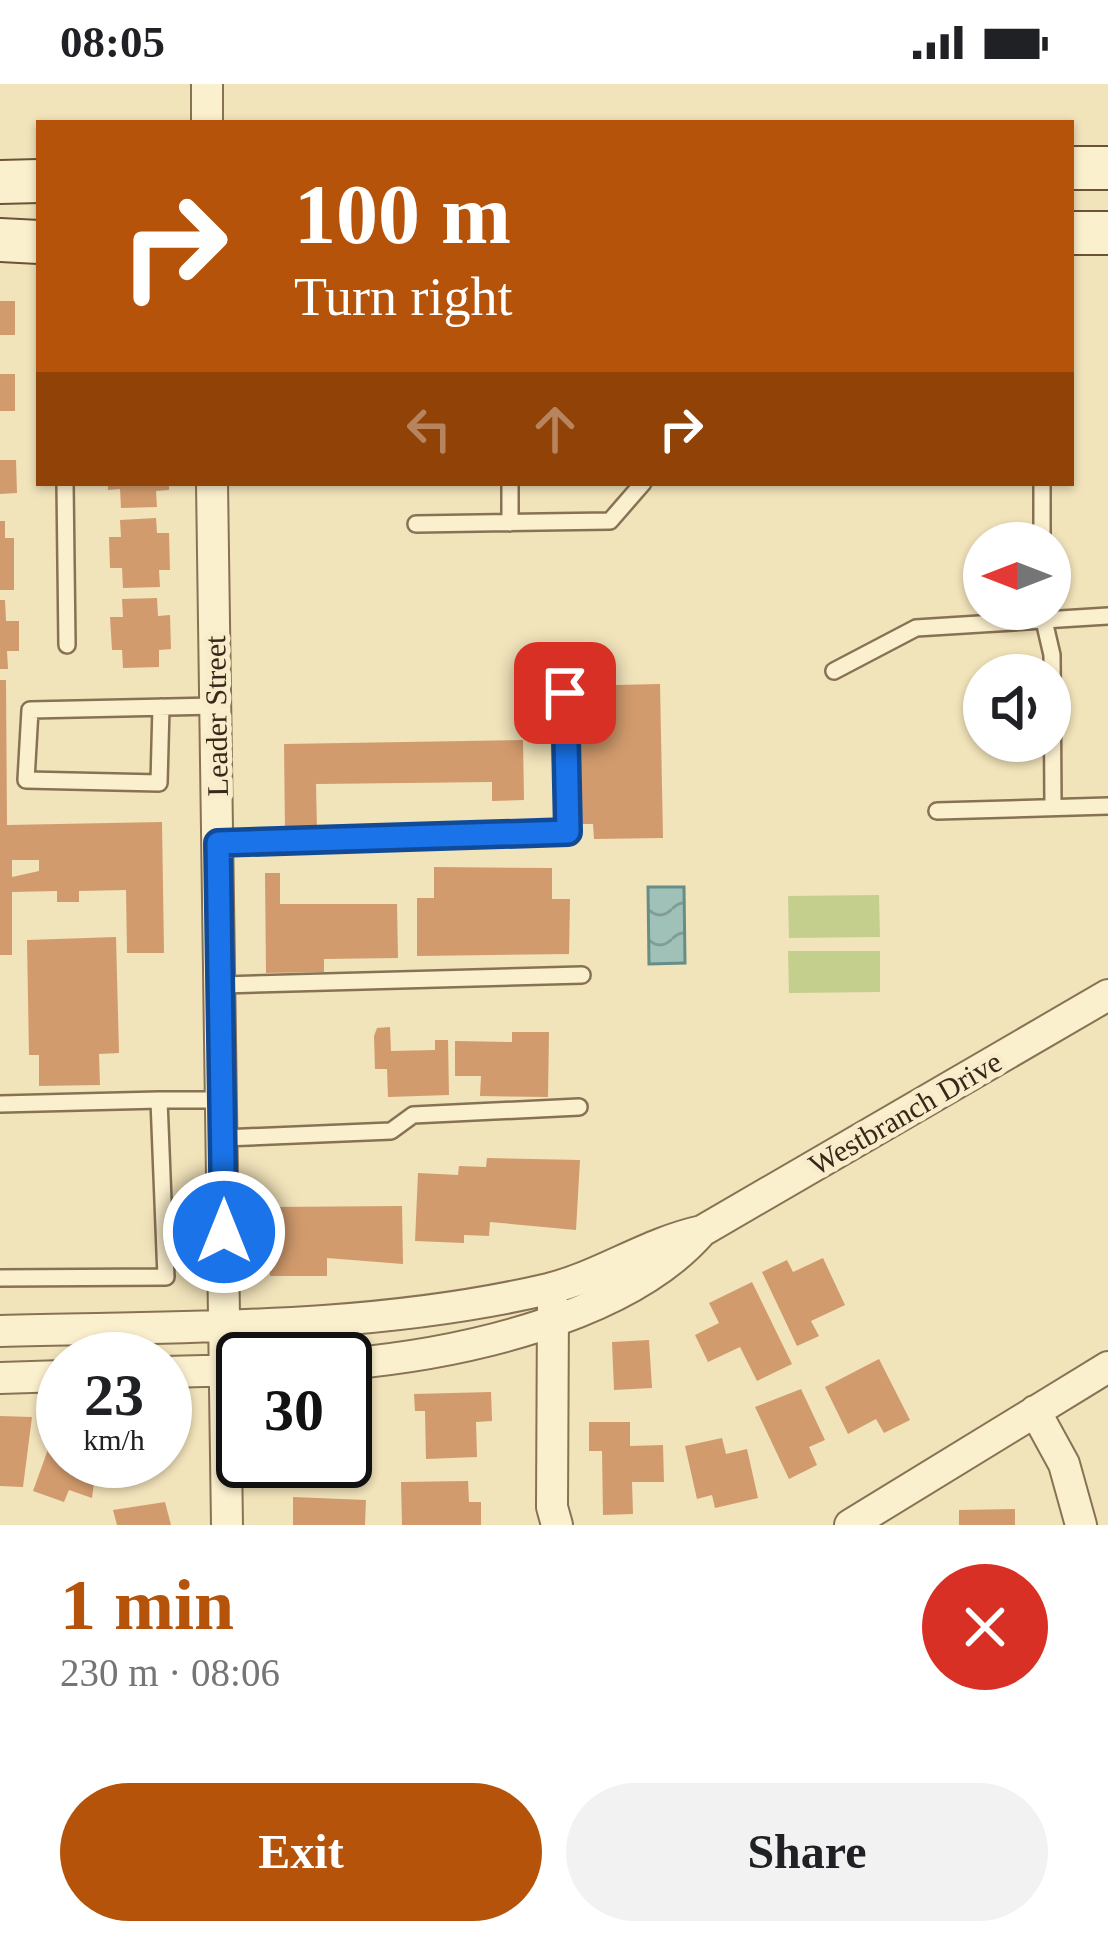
<!DOCTYPE html>
<html lang="en">
<head>
<meta charset="utf-8">
<style>
	body { margin:0; font-family:"Times New Roman",serif; background:#f2f2f2; color:#202124; height:100vh; display:flex; flex-direction:column; font-size:45px; white-space:nowrap }
	* { box-sizing:border-box; margin:0 }
	p { font-size:39px; color:#757577 }
	.icon { flex:none; width:66px; height:66px; fill:none; stroke:currentColor; stroke-width:2; stroke-linecap:round; stroke-linejoin:round }
	.map { position:relative; height:1441px; overflow:hidden }
	.side { display:flex; flex-direction:column; background:#fff; flex:1 }
	.side>* { flex:none }
	.guide { position:absolute; left:36px; top:36px; width:1038px; height:366px; border-radius:0px; box-shadow:0 3px 9px #0004; background:#b45309; color:#fff; overflow:hidden }
	.needle { width:78px; rotate:270deg }
	.tools { position:absolute; left:963px; top:438px; display:grid; gap:24px }
	.tools a { display:grid; place-items:center; width:108px; height:108px; border-radius:50%; background:#fff; box-shadow:0 3px 9px #0004; font-size:60px }
	.speed { position:absolute; left:36px; top:1248px; display:flex; gap:24px; font-size:60px; font-weight:700; text-align:center }
	.speed>* { display:grid; place-content:center; width:156px; height:156px; border-radius:50%; background:#fff; box-shadow:0 3px 9px #0004; line-height:1 }
	.speed small { font-size:30px; font-weight:400 }
	.speed .limit { border:6px solid #111; border-radius:18px; background:#fff; color:#111 }
	.pin { position:absolute; display:grid; place-items:center; width:102px; height:102px; color:#fff; margin:-51px; border-radius:24px; box-shadow:0 6px 18px #0006 }
	.me { position:absolute; width:132px; margin:-66px; rotate:0deg; stroke-linejoin:round; filter:drop-shadow(0 0 9px #0008) }
	.turn { display:flex; align-items:center; gap:42px; height:252px; padding:0 60px; font-size:54px }
	.turn .icon { width:156px; height:156px; stroke-width:2.5 }
	.turn b { display:block; font-size:84px; line-height:102px }
	.lanes { display:flex; align-items:center; height:114px; padding:0 60px; background:#0003; justify-content:center; gap:60px; direction:ltr }
	.lanes .off { opacity:.35 }
	.round { display:grid; place-items:center; flex:none; width:126px; height:126px; border-radius:63px; background:#f2f2f2 }
	.headline { display:flex; align-items:center; justify-content:space-between; height:204px; padding:0 60px }
	h1 { font-size:72px; font-weight:800; line-height:90px; color:#b45309 }
	.primary-button { display:flex; gap:24px; margin-top:auto; padding:24px 60px }
	.primary-button a { flex:1; height:138px; border-radius:72px; background:#b45309; color:#fff; font-size:48px; font-weight:800; line-height:138px; text-align:center }
	.primary-button a+a { background:#f2f2f2; color:#202124 }
	.status { display:flex; justify-content:space-between; align-items:center; height:84px; padding:0 60px; background:#fff; direction:ltr }
	.status svg { height:33px; fill:currentColor }
	.map>svg:first-child { display:block }
	.grass { fill:#c4cf8e }
	.water { fill:url(#water-waves); stroke:#668e86; stroke-width:3 }
	.building { fill:#d29b6d; fill-rule:evenodd }
	.lines { fill:none; stroke-linecap:round; stroke-linejoin:round }
	.lane-casing { stroke:#887254; stroke-width:20 }
	.street-casing { stroke:#887254; stroke-width:34 }
	.secondary-casing { stroke:#6a5337; stroke-width:46 }
	.lane { stroke:#fbf0ce; stroke-width:15 }
	.street { stroke:#fbf0ce; stroke-width:30 }
	.secondary { stroke:#fbf0ce; stroke-width:42 }
	.route-casing { stroke:#114b97; stroke-width:30 }
	.route { stroke:#1a73e8; stroke-width:21 }
	.labels { text-anchor:middle; dominant-baseline:central; stroke-width:10; stroke-linejoin:round; paint-order:stroke }
	.street-label { font-size:30px; fill:#36291a; stroke:#f8ecca }
</style>
</head>
<body>
<div class="status"><b>08:05</b><svg viewBox="0 0 49 12"><path d="M0 12V9h3v3zM5 12V6h3v6zM10 12V3h3v9zM15 12V0h3v12zM26 1h20v11H26zM47 4h2v5h-2z"/></svg></div>
<div class="map">
<svg width="1108" height="1441" viewBox="0 0 1108 1441">
	<defs>
		<pattern id="water-waves" width="16" height="10" patternUnits="userSpaceOnUse" patternTransform="scale(3)"><rect width="16" height="10" fill="#9fc1b8"/><path d="M0 5q4-4 8 0t8 0" fill="none" stroke="#829d95"/></pattern>
	</defs>
	<rect width="100%" height="100%" fill="#f1e3ba"/>
	<!-- grass -->
	<path class="grass" d="M879 811 880 853 789 854 788 812Z
		M788 867H880V908L789 909Z"/>
	<!-- water -->
	<path class="water" d="M648 803H684L685 879 649 880Z"/>
	<!-- building -->
	<path class="building" d="M0 217H15V251H0Z
		M0 290H15V327H0Z
		M0 376H16L17 409 0 410Z
		M108 399H169V406L156 407 157 423 121 424 120 405 108 406Z
		M156 434 157 449H169L170 486H159L160 503 123 504 122 484H110L109 453H121L120 436Z
		M0 437H5V454H14V506H0Z
		M157 514 158 532 170 531 171 565 159 566V583L123 584 122 566H112L110 533H123L122 515Z
		M0 516H5L6 537H19V567H7L8 585H0Z
		M0 596H6L7 741 162 738 164 869H127L126 806 79 807V818H57V807L12 808V871H0ZM12 776H39V787L12 793Z
		M660 600 663 754 594 755 593 740H576L574 602Z
		M523 656 524 716 492 717V698L316 700 317 746H285L284 660Z
		M434 783 552 784V815H570L569 870 417 872V814H434Z
		M265 789H280V820H397L398 874 324 875V888L266 889Z
		M116 853 119 969 99 970 100 1001 39 1002V971H29L27 856Z
		M390 943 391 967 435 966V956H448L449 1011 388 1013 387 985H375L374 952 377 944Z
		M512 948H549L548 1013 480 1012 481 992H455V957L512 958Z
		M487 1074 580 1076 576 1146 490 1138 489 1152 464 1151V1159L415 1157 418 1089 458 1091 459 1082 486 1083Z
		M402 1122 403 1180 327 1174V1192H270L269 1123Z
		M823 1174 845 1221 811 1237 819 1252 797 1262 762 1188 787 1176 793 1188Z
		M752 1198 792 1280 757 1297 740 1263 708 1278 695 1251 719 1239 709 1219Z
		M649 1256 652 1304 614 1306 612 1258Z
		M879 1275 910 1336 884 1349 876 1335 848 1350 825 1303Z
		M801 1305 825 1356 809 1363 817 1381 789 1395 755 1323Z
		M491 1308 492 1337 476 1338 477 1373 426 1375 425 1327H415L414 1310Z
		M345 1329H357L358 1396 323 1397 322 1377H345Z
		M0 1332 32 1333 23 1403 0 1402Z
		M59 1335 63 1377H97L92 1414 69 1406 64 1418 33 1407Z
		M589 1338H630V1362L663 1361 664 1398H632L633 1430 603 1431 602 1367H589Z
		M722 1354 726 1370 747 1365 758 1414 715 1424 712 1411 697 1415 685 1362Z
		M468 1397 469 1418H481V1441H402L401 1398Z
		M293 1413 366 1416 365 1441H293Z
		M165 1418 171 1441H117L113 1426Z
		M1015 1425V1441H959V1426Z"/>
	<g class="lines">
		<!-- lane casing -->
		<g class="lane-casing">
			<path id="lane" d="M65 399 67 561
				M510 399V439
				M1042 399V459
				M416 440 610 437 643 399
				M1042 528 1052 571 1053 722
				M834 587 916 544 1108 532
				M161 623 159 699 26 696 30 626 215 622
				M937 727 1108 722
				M218 759 568 748 565 609
				M222 901 582 891
				M159 1016H222
				M0 1020 159 1016 166 1193 0 1194
				M223 1054 391 1047 413 1031 579 1023"/>
		</g>
		<!-- street casing -->
		<g class="street-casing">
			<path id="street" d="M207 0V39
				M212 399 227 1441
				M553 1222 552 1423 557 1441
				M0 1247C183 1242 369 1247 548 1205 601 1192 647 1159 702 1147L1108 911
				M345 1280C457 1270 626 1235 702 1147
				M165 1288 243 1286
				M0 1294 63 1292
				M1035 1327 1064 1380 1081 1441
				M850 1441 1108 1283"/>
		</g>
		<!-- secondary casing -->
		<g class="secondary-casing">
			<path id="secondary" d="M1071 84H1108
				M0 98 39 97
				M1071 149H1108
				M0 156 39 158"/>
		</g>
		<!-- lane -->
		<use href="#lane" class="lane"/>
		<!-- street -->
		<use href="#street" class="street"/>
		<!-- secondary -->
		<use href="#secondary" class="secondary"/>
	</g>
	<g class="lines">
		<!-- route casing -->
		<g class="route-casing">
			<path id="route" d="M224 1148 218 759 568 748 565 609"/>
		</g>
		<!-- route -->
		<use href="#route" class="route"/>
	</g>
	<g class="labels">
		<!-- street labels -->
		<g class="street-label">
			<text transform="translate(216 632) rotate(-91)">Leader Street</text>
			<text transform="translate(905 1029) rotate(-30)">Westbranch Drive</text>
		</g>
	</g>
</svg>
<div class="tools">
<a><svg class="needle" viewBox="-14 -14 28 28"><path d="M0-13l5 13h-10z" fill="#e53935"/><path d="M0 13l5-13h-10z" fill="#757577"/></svg></a>
<a><svg class="icon" aria-label="sound" viewBox="0 0 24 24"><path d="M4 9h4l5-4v14l-5-4H4zM17 9q2 3 0 6"/></svg></a>
</div>
<div class="speed"><div>23<small>km/h</small></div><div class="limit">30</div></div>
<div class="pin" style="left:565px;top:609px;background:#d93025"><svg class="icon" aria-label="arrive" viewBox="0 0 24 24"><path d="M6 21V4h12l-3 4 3 4H6"/></svg></div>
<svg class="me" style="left:224px;top:1148px" viewBox="-20 -20 40 40"><circle r="17" fill="#1a73e8" stroke="#fff" stroke-width="3"/><path d="M0-11L8 9 0 5-8 9z" fill="#fff"/></svg>
<div class="guide">
<div class="turn"><svg class="icon" aria-label="right" viewBox="0 0 24 24"><path d="M7 20v-9h11M14 6l5 5-5 5"/></svg><div><b>100 m</b>Turn right</div></div>
<div class="lanes"><svg class="icon off" aria-label="left" viewBox="0 0 24 24"><path d="M17 20v-9H6M10 6l-5 5 5 5"/></svg><svg class="icon off" aria-label="ahead" viewBox="0 0 24 24"><path d="M12 20V5M6 11l6-6 6 6"/></svg><svg class="icon" aria-label="right" viewBox="0 0 24 24"><path d="M7 20v-9h11M14 6l5 5-5 5"/></svg></div>
</div>
</div>
<section class="side">
<div class="headline"><div><h1>1 min</h1><p>230 m · 08:06</p></div><a class="round" style="background:#d93025;color:#fff"><svg class="icon" aria-label="close" viewBox="0 0 24 24"><path d="M6 6l12 12M18 6L6 18"/></svg></a></div>
<div class="primary-button"><a>Exit</a><a>Share</a></div>
</section>
</body>
</html>
